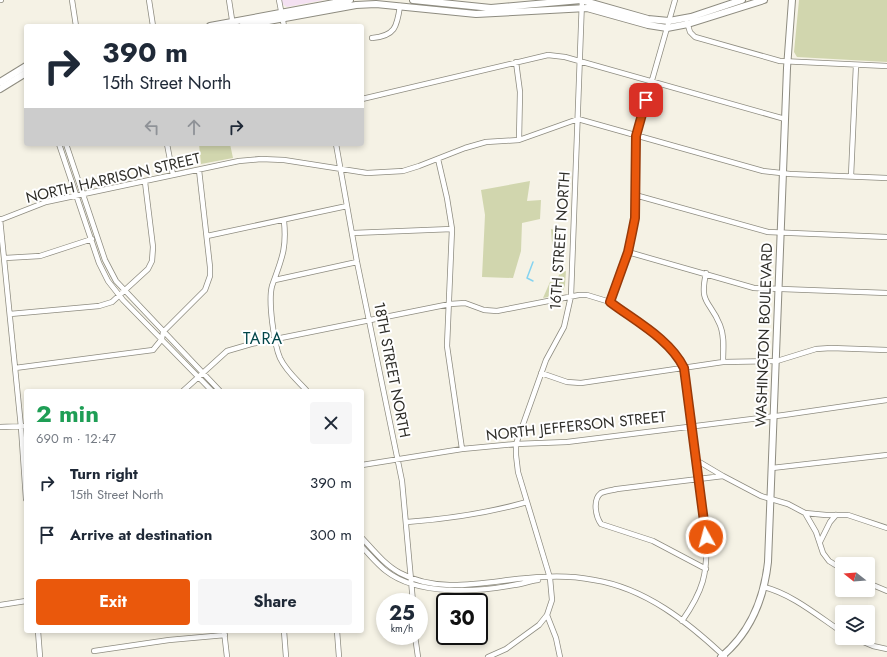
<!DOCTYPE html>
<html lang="en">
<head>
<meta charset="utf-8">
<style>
	body { margin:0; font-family:Jost,sans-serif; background:#f6f6f7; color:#1f2937; height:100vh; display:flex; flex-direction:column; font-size:15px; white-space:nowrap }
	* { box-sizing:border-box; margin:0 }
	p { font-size:13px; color:#747a83 }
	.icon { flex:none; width:22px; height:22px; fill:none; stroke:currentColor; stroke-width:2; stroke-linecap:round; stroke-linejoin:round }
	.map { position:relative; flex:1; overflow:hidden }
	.details { position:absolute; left:24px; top:389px; width:340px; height:244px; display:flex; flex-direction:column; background:#fff; border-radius:4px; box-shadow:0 2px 6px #0003 }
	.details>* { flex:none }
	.hud { position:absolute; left:24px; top:24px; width:340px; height:122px; border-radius:4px; box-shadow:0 2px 6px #0003; background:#fff; color:#1f2937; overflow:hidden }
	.needle { width:26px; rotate:287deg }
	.controls { position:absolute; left:835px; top:557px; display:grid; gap:8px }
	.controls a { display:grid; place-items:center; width:40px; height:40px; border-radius:4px; background:#fff; box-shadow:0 2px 6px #0003; font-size:20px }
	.speed { position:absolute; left:376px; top:593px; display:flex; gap:8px; font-size:20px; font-weight:700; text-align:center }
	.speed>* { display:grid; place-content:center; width:52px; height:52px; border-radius:50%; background:#fff; box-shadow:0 2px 6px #0003; line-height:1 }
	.speed small { font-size:10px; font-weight:400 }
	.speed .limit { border:2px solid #111; border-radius:6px; background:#fff; color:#111 }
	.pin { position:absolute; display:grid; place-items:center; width:34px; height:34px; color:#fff; margin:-17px; border-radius:8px; box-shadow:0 2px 6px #0006 }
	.me { position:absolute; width:44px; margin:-22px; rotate:353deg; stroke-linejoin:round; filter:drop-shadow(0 0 3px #0008) }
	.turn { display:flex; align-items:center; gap:14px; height:84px; padding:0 12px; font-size:18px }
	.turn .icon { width:52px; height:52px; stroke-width:2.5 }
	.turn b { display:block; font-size:28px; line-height:34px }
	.lanes { display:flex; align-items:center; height:38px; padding:0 12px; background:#0003; justify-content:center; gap:20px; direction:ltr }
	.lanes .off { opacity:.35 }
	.round { display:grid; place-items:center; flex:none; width:42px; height:42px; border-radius:4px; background:#f6f6f7 }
	.head { display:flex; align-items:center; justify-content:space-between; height:68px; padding:0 12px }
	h1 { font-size:24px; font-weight:700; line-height:30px; color:#1e9e55 }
	.primary-button { display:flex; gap:8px; margin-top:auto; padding:8px 12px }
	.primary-button a { flex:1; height:46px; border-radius:4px; background:#ea580c; color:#fff; font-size:16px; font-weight:700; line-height:46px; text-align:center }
	.primary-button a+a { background:#f6f6f7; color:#1f2937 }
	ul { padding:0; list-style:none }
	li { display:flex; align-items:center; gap:12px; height:52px; padding:0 12px }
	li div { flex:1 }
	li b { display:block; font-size:15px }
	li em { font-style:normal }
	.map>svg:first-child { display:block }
	.medical { fill:#f4e1f2 }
	.green { fill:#d1d6ae }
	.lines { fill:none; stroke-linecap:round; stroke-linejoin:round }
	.stream { stroke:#85d3f0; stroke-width:1.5 }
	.minor-casing { stroke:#8e8c80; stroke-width:6 }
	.major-casing { stroke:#8e8c80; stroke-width:8 }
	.minor { stroke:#fff; stroke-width:4.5 }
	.major { stroke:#fff; stroke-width:6 }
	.route-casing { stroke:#983908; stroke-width:10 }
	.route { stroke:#ea580c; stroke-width:7 }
	.labels { text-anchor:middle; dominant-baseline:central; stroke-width:4; stroke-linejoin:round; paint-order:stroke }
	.street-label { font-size:15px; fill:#2f2e29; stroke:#fff }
	.neighbourhood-label { font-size:16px; letter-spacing:1px; fill:#02464a; stroke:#fff }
</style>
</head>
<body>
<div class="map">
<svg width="887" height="657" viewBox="0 0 887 657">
	<rect width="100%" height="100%" fill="#f5f2e5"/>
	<!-- medical -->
	<path class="medical" d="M282 0H324L287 7 282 4Z"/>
	<!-- green -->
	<path class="green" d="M799 0H887V62L797 57 794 52Z
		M199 144H230L233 158 201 164Z
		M530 181 527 201 541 200 540 219 522 223 521 251 513 278 482 277 485 215 481 190Z
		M551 229 561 232V251L555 250 552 244Z
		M566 271 565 285 562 294 543 298 550 282 554 283 561 272Z"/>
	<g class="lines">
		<!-- stream -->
		<path class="stream" d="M533 262 527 278 533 281"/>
		<!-- minor casing -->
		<g class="minor-casing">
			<path id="minor" d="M0 0H1
				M72 0 76 26
				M149 0 153 26
				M229 0 233 26
				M279 0 284 26
				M687 22 690 32 695 37 780 61 887 66
				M372 38C395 36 397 27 400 6
				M516 62 520 92 519 140
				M362 99 548 55 565 57 785 119
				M59 144 99 263 108 281 123 300 212 391
				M66 144 105 260 116 281 220 391
				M167 144 173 175
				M336 144 357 262 402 481 413 602
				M438 159 447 198 452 229 447 346 462 449
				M851 176 856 65
				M635 195 768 232 887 237
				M0 219 21 427 26 499
				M0 220 46 202 239 161 261 159 284 160 367 173 403 171 419 166 465 148 486 142 519 140 578 119 763 171 790 174 887 178
				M284 221C287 250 281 260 272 286 268 301 274 344 280 358 286 371 298 381 307 391
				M353 233 452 229
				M207 236 347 206
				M628 252 754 288 887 293
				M5 258 40 256 92 239
				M706 273C699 305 710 300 720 325 725 337 723 350 723 362
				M275 280 357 262
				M610 302 628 252 635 218 636 136 675 0
				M10 314 99 306 112 302 148 269 152 261 153 247 145 182
				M15 368 153 350 162 339 163 332 205 290 210 276V267L199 170
				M541 373 567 382 581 383 723 362 777 361 816 349 831 348 887 350
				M183 391 227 351 251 344 450 304 465 303 484 310 497 311 579 295H587L610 302 667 345 681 362 684 368 706 537C708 574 703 591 682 621
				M0 427 26 426
				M696 460 723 476
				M362 465 462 449 516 444 567 442 784 415 887 400
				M772 468 887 455
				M805 513 826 515H848L887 528
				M407 522C448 519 488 513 527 502
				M362 538C374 551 385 565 400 573 444 597 497 578 543 577 560 576 578 577 594 580 645 588 688 622 725 657
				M820 542 830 522 836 515
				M362 547C370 555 377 564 386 571 418 596 477 592 514 585 522 584 530 581 538 580
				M706 569 653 541 601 524C596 517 592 500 601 493 605 491 613 490 617 489L723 476 761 496 788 504 805 513 816 532 823 553 829 561 842 569
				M868 583 887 591
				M764 587C792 594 818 616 842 632
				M0 605 26 601
				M547 615 556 638 560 657
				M38 631 40 657
				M224 631 227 657
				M284 631 286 657
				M337 631 339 657
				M415 636 418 657
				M854 638 873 646 887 649
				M94 651 169 640 225 635
				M488 657 506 649 539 625 547 615 552 600 550 578 518 472 516 455V444L546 360 564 327 571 296 582 0"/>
		</g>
		<!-- major casing -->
		<g class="major-casing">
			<path id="major" d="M413 0 491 8 581 0 648 19 669 21 691 17 742 0
				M210 26 350 0
				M242 26 356 5 376 4 476 14 587 8 648 25 667 28 688 24 764 0
				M0 82 26 66
				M0 89 26 73
				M721 657C750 633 764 598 768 562L787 68 792 0"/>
		</g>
		<!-- minor -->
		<use href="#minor" class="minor"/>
		<!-- major -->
		<use href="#major" class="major"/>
	</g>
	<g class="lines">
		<!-- route casing -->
		<g class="route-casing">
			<path id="route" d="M646 100 636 136 635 218 632 233 628 252 610 302C635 321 670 339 684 368L706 537"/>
		</g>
		<!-- route -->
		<use href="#route" class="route"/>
	</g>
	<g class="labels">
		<!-- street labels -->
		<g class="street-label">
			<text transform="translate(113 178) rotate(-13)">NORTH HARRISON STREET</text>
			<text transform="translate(560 241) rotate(-86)">16TH STREET NORTH</text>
			<text transform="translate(764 335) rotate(-88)">WASHINGTON BOULEVARD</text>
			<text transform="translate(392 370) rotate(79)">18TH STREET NORTH</text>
			<text transform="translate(576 426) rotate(-6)">NORTH JEFFERSON STREET</text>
		</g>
		<!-- neighbourhood labels -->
		<g class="neighbourhood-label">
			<text x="263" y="338">TARA</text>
		</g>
	</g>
</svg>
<div class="controls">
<a><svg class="needle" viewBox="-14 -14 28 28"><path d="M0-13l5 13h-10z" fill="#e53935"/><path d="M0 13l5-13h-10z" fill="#747a83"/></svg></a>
<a><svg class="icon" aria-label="layers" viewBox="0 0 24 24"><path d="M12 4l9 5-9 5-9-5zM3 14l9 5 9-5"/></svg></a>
</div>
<div class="speed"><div>25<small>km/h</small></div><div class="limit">30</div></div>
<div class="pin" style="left:646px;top:100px;background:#d93025"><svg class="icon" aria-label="arrive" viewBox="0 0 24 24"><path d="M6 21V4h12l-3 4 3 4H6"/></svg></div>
<svg class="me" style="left:706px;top:537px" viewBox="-20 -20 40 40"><circle r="17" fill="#ea580c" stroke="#fff" stroke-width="3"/><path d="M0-11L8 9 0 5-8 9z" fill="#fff"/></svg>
<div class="hud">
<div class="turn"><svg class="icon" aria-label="right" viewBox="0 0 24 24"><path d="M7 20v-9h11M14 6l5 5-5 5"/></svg><div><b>390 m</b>15th Street North</div></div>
<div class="lanes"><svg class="icon off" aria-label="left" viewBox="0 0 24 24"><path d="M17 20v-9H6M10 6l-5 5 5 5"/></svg><svg class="icon off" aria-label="ahead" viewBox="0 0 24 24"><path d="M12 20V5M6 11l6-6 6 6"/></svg><svg class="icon" aria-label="right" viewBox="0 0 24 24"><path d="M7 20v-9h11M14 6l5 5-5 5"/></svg></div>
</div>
<section class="details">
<div class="head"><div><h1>2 min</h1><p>690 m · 12:47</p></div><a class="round"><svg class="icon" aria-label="close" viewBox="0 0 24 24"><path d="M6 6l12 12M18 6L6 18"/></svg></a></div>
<ul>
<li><svg class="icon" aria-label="right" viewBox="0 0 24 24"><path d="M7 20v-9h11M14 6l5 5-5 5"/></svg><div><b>Turn right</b><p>15th Street North</p></div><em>390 m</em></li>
<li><svg class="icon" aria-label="arrive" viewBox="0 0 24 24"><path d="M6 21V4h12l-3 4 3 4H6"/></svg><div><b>Arrive at destination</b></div><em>300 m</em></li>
</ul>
<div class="primary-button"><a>Exit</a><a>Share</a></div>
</section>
</div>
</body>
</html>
